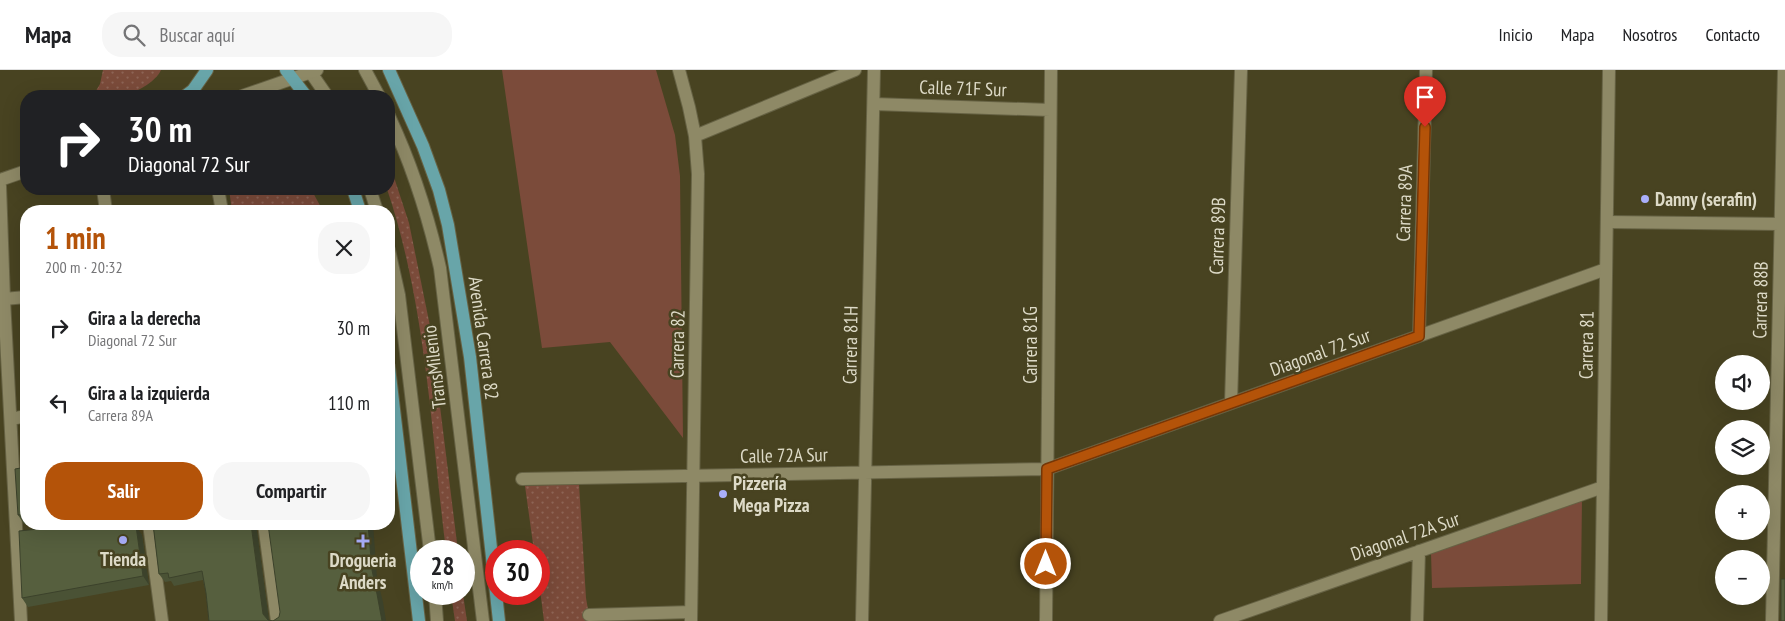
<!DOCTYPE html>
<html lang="es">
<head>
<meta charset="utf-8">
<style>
	body { margin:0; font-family:"PT Sans Narrow",sans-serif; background:#f6f6f6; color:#202124; height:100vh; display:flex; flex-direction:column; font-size:19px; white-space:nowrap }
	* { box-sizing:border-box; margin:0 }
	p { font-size:16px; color:#757577 }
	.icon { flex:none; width:28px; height:28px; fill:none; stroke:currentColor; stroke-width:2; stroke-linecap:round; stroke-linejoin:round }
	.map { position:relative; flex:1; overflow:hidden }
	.drawer { position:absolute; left:20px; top:135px; width:375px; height:325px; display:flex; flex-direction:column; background:#fff; border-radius:20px; box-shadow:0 5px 20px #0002 }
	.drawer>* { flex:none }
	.top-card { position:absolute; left:20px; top:20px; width:375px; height:105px; border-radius:20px; box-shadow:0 5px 20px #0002; background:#202124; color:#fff; overflow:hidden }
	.controls { position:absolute; left:1715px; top:285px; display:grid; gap:10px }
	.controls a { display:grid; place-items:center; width:55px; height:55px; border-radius:50%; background:#fff; box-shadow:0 5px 20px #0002; font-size:25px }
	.speed { position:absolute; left:410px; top:470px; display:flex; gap:10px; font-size:25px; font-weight:700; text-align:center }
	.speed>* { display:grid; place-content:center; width:65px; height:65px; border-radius:50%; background:#fff; box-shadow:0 5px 20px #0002; line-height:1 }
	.speed small { font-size:12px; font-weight:400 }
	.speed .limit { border:8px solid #d22; background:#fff; color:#111 }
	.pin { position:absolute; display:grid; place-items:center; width:42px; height:42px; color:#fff; margin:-51px -21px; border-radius:50% 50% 50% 0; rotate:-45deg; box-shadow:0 0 5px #0007 }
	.pin .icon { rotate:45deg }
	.me { position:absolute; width:55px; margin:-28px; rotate:0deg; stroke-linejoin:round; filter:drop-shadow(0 0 4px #0008) }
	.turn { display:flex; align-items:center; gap:18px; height:105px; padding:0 25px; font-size:22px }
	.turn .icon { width:65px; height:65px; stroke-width:2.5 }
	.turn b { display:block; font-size:35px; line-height:42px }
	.round { display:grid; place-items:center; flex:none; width:52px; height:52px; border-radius:20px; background:#f6f6f6 }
	.headline { display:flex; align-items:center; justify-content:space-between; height:85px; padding:0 25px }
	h1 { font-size:30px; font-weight:600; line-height:38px; color:#b45309 }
	.cta { display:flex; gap:10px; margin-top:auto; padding:10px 25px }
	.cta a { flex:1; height:58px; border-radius:20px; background:#b45309; color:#fff; font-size:20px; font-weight:600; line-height:58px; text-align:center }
	.cta a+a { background:#f6f6f6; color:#202124 }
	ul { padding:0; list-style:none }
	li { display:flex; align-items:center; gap:15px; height:75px; padding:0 25px }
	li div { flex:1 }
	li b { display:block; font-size:19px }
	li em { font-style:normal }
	header { display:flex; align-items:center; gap:30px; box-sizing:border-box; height:70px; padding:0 25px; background:#fff; border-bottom:1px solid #e0e0e0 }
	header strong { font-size:24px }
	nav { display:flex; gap:28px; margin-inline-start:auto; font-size:18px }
	.search { width:350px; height:45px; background:#f6f6f6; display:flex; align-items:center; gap:12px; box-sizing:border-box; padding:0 18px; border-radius:20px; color:#757577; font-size:19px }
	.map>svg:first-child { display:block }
	.grass { fill:url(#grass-dots) }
	.park { fill:#7b4b3a }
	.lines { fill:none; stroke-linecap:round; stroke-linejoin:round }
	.lane-casing { stroke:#666244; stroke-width:14 }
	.street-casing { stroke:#666244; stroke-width:14 }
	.secondary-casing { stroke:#666244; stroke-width:14 }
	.primary-casing { stroke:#666244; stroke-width:14 }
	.lane { stroke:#8e8966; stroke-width:12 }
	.street { stroke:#8e8966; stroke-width:12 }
	.secondary { stroke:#8e8966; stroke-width:12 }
	.primary { stroke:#68a5a9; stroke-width:12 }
	.wall { fill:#4a5235 }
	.shaded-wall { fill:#3c422b }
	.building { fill:#565f3e; stroke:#3c422b }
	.route-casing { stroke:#753606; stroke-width:12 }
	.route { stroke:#b45309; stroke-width:9 }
	.poi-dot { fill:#aaaffb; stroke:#484321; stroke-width:2 }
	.labels { text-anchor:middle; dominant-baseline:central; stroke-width:5; stroke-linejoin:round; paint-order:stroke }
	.street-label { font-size:19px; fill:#dddac7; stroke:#484321 }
	.poi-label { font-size:19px; font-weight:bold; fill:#dddac7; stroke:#484321; text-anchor:start }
</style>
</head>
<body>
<header>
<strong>Mapa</strong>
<div class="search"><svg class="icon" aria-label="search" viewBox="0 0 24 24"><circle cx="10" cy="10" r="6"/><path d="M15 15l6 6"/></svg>Buscar aquí</div>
<nav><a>Inicio</a><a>Mapa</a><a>Nosotros</a><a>Contacto</a></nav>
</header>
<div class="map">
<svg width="1785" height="551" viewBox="0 0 1785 551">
	<defs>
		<pattern id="grass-dots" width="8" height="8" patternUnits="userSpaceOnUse" patternTransform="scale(1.25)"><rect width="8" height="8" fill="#7b4b3a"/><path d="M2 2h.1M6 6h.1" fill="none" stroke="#8d6455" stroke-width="1.8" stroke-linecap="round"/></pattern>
	</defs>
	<rect width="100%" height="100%" fill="#484321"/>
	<!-- grass -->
	<path class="grass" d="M103 0H161C156 12 134 24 121 26 112 28 102 26 93 26L100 14Z
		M389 92 409 153 430 256 458 481H446C431 360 426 235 387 119H389Z
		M229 119H311L323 141H232Z
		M579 414 586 528 590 551H544L539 512V481H534L525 416Z
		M451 524H463L467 551H455Z"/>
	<!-- park -->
	<path class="park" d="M502 0H656L675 65 680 106 683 368 610 272 542 278Z
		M1582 428 1581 514 1432 518 1431 483Z"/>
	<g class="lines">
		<!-- lane casing -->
		<g class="lane-casing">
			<path id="lane" d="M309 0 327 26
				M365 0 379 26
				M389 46C412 95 428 145 440 198L483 551
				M370 119 377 141
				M389 180 399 225 430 481
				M435 524 437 551"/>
		</g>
		<!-- street casing -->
		<g class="street-casing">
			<path id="street" d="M679 0 689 37 695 66 698 104 691 551
				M874 34 1050 40
				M695 66 855 0
				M0 116 4 229 21 551
				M103 119 106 141
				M218 119 222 141
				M1607 152 1785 154
				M4 229 26 227
				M1419 266 1426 0
				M1231 333 1241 0
				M11 349 26 346
				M522 409 1047 399 1606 199
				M149 454 162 551
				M264 454 277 551
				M589 545 691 542
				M862 551 874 0
				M1046 551 1051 0
				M1220 551 1603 417
				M1417 551 1419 481
				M1772 551 1784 0"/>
		</g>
		<!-- secondary casing -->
		<g class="secondary-casing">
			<path id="secondary" d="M242 26 317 0
				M0 110 26 101
				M1601 551 1609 0"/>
		</g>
		<!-- primary casing -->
		<g class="primary-casing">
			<path id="primary" d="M286 0 306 26
				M389 0 423 76 439 120 448 155 470 287 499 551
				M185 26 193 20 207 0
				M353 119 360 141
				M389 297 419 551"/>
		</g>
		<!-- lane -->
		<use href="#lane" class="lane"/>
		<!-- street -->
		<use href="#street" class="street"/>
		<!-- secondary -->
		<use href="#secondary" class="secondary"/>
		<!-- primary -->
		<use href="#primary" class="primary"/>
	</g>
	<!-- wall -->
	<path class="wall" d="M26 397V454H24L18 445Z
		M153 454H256L269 550 209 551 206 523 203 510 174 516 171 511 165 512 159 504Z
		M134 456 142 465 149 515 28 537 22 528Z"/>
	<!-- shaded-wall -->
	<path class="shaded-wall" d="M129 454H134L135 466 129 457Z
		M251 454H256L269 551 263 544Z
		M368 454H373L377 508 383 532 386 551H382L372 500Z
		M136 456 142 465 149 515 143 506Z"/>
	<!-- building -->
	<path class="building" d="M26 397V444L18 445 15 399Z
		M88 454H129V457L136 456 143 506 22 528 19 461Z
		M153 454H251L263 544 268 550 273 551H209L206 523 202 501 169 508 168 503 159 504Z
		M268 454H368L372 500 377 524 382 551H273L279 547 280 542Z
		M1781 509H1785V551H1781Z"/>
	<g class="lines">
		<!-- route casing -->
		<g class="route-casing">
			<path id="route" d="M1046 494 1047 399 1419 266 1425 57"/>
		</g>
		<!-- route -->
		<use href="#route" class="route"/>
	</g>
	<!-- markers -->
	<g class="poi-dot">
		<circle cx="1645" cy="129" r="5"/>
		<circle cx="723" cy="424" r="5"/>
		<circle cx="123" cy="470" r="5"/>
		<path d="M360.5 463.5h5v5h5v5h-5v5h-5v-5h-5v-5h5z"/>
	</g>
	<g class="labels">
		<!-- street labels -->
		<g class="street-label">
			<text transform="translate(963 18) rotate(2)">Calle 71F Sur</text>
			<text transform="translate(1404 133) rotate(-88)">Carrera 89A</text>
			<text transform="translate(1217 166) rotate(-88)">Carrera 89B</text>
			<text transform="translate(1760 230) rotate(-89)">Carrera 88B</text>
			<text transform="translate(484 268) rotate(82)">Avenida Carrera 82</text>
			<text transform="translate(677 274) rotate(-89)">Carrera 82</text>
			<text transform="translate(850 275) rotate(-89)">Carrera 81H</text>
			<text transform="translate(1030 275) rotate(-90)">Carrera 81G</text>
			<text transform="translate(1586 275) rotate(-89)">Carrera 81</text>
			<text transform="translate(1320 282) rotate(-20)">Diagonal 72 Sur</text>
			<text transform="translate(434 297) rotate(-97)">TransMilenio</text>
			<text transform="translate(784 385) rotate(-1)">Calle 72A Sur</text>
			<text transform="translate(1405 466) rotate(-19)">Diagonal 72A Sur</text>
		</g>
		<!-- poi labels -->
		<g class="poi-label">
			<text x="1655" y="129">Danny (serafin)</text>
			<text x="733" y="413">Pizzería<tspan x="733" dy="22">Mega Pizza</tspan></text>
			<text x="123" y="489" text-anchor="middle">Tienda</text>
			<text x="363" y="490" text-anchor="middle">Drogueria<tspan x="363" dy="22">Anders</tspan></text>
		</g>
	</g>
</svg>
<div class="controls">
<a><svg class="icon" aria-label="sound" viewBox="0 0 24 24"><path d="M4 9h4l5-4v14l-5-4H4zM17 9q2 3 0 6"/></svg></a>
<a><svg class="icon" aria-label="layers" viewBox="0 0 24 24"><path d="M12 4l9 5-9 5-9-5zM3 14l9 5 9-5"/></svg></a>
<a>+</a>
<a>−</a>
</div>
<div class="speed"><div>28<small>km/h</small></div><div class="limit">30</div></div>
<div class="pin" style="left:1425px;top:57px;background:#d93025"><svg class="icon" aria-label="arrive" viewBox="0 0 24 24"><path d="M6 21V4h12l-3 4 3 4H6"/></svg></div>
<svg class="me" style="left:1046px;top:494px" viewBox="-20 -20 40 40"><circle r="17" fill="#b45309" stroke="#fff" stroke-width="3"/><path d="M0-11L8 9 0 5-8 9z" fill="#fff"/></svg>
<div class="top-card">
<div class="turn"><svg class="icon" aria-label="right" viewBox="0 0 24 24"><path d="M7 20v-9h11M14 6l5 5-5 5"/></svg><div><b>30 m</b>Diagonal 72 Sur</div></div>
</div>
<section class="drawer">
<div class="headline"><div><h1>1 min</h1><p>200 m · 20:32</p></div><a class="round"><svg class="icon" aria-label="close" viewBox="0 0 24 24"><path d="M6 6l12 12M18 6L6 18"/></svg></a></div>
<ul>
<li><svg class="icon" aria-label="right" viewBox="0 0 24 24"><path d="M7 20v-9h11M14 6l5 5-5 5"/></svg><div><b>Gira a la derecha</b><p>Diagonal 72 Sur</p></div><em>30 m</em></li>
<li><svg class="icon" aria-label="left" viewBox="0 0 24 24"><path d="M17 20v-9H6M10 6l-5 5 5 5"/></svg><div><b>Gira a la izquierda</b><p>Carrera 89A</p></div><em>110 m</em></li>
</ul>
<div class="cta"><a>Salir</a><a>Compartir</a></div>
</section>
</div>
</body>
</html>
